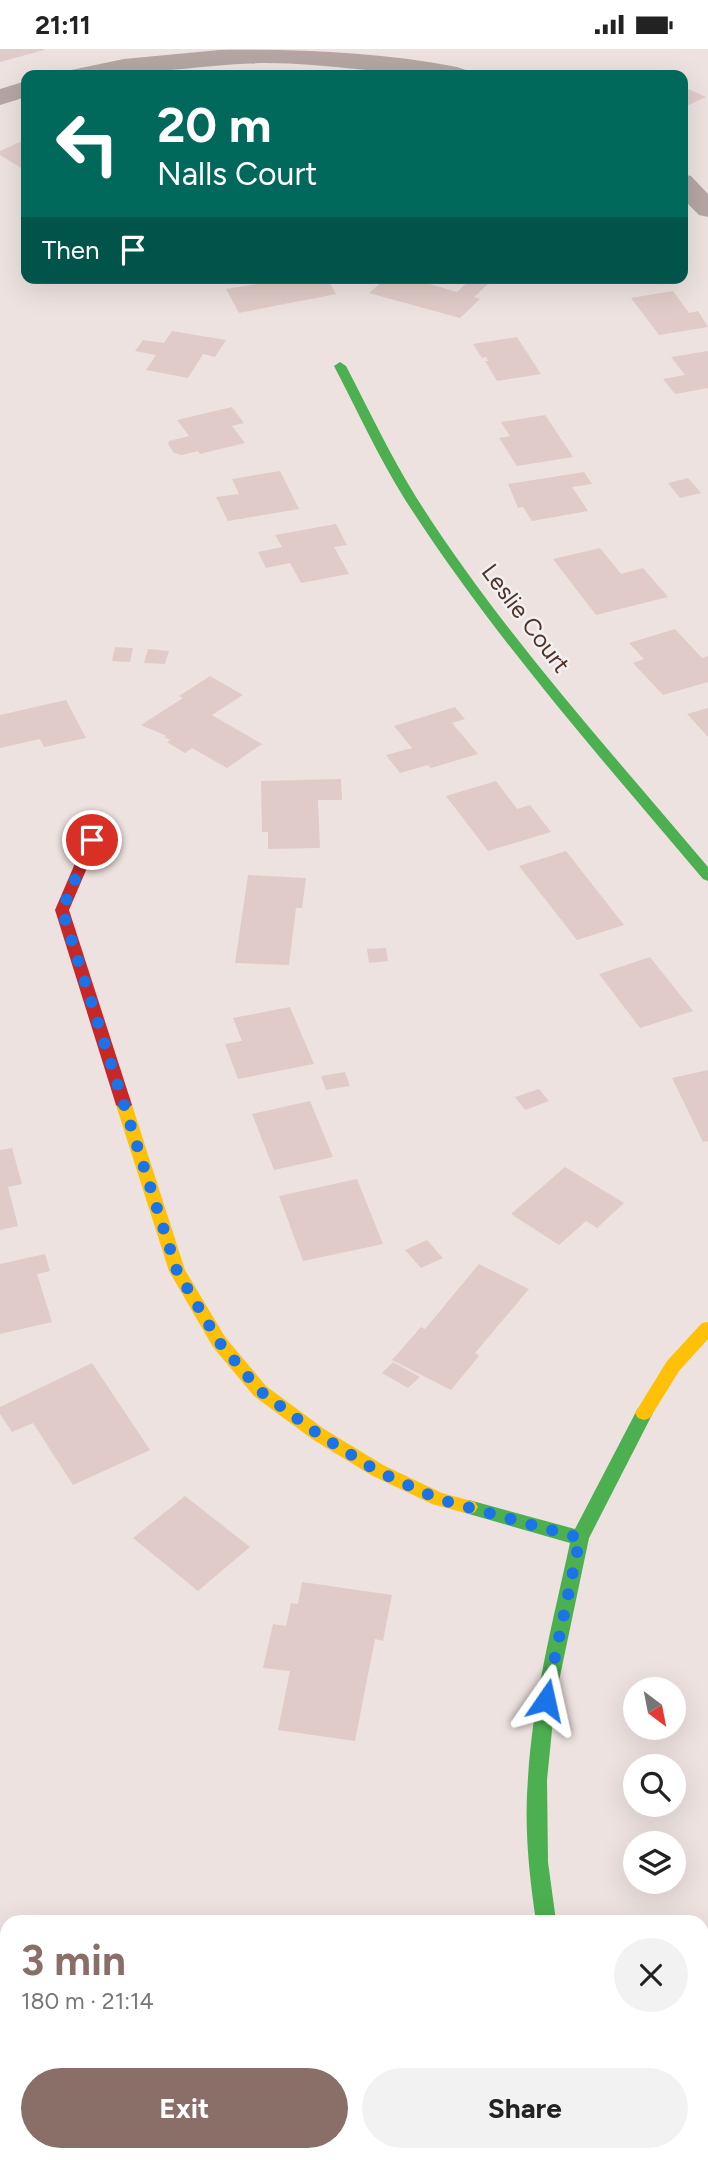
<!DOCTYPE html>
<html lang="en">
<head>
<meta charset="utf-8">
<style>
	body { margin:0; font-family:Figtree,sans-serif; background:#f2f2f2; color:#222; height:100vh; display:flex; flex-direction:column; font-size:26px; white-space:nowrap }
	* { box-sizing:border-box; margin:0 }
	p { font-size:23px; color:#767676 }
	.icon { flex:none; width:38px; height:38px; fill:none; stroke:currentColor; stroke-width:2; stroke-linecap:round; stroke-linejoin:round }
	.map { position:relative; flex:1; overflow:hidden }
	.details { position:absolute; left:0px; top:1866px; width:709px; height:247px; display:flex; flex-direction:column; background:#fff; border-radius:21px 21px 0 0; box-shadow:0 7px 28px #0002 }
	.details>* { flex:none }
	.banner { position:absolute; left:21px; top:21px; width:667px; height:214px; border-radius:14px; box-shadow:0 7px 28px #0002; background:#00695c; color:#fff; overflow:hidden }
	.needle { width:46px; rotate:148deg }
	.buttons { position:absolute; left:623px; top:1628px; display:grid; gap:14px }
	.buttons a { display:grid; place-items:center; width:63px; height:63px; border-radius:50%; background:#fff; box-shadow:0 7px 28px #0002; font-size:35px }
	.pin { position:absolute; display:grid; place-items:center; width:60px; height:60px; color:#fff; margin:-30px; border:4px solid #fff; border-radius:50%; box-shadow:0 2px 7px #0007 }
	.me { position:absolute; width:77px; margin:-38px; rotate:11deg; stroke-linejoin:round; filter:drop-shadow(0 0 5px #0008) }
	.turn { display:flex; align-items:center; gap:24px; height:147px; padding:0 21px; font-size:32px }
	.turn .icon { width:91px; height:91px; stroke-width:2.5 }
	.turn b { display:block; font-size:49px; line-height:60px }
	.then { display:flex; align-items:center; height:66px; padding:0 21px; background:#0003; gap:14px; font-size:26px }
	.round { display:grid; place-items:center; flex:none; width:74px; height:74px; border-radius:37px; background:#f2f2f2 }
	.summary { display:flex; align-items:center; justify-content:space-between; height:119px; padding:0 21px }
	h1 { font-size:42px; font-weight:700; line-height:52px; color:#8a6e68 }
	.button { display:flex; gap:14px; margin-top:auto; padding:14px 21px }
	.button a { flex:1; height:80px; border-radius:42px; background:#8a6e68; color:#fff; font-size:28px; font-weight:700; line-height:80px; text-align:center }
	.button a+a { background:#f2f2f2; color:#222 }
	.status { display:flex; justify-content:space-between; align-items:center; height:49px; padding:0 35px; background:#fff; direction:ltr }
	.status svg { height:19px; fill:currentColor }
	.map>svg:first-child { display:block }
	.building { fill:#e0cbc8 }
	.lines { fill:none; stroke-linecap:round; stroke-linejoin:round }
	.street { fill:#b5a6a4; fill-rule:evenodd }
	.fast { fill:#4caf50; fill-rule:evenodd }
	.slow { fill:#ffc107; fill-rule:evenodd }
	.jam { fill:#c62828; fill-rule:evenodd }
	.route { stroke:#1a73e8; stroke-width:12; stroke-dasharray:0 21.6 }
	.labels { text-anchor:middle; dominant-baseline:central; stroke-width:5; stroke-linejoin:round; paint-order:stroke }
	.street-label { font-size:24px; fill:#543028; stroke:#f1f1f1 }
</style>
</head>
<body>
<div class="status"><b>21:11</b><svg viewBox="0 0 49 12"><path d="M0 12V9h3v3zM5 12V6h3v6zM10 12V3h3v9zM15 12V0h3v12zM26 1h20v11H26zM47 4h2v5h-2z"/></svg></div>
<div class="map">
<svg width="708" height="2111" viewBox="0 0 708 2111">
	<rect width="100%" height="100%" fill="#ede2e0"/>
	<!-- building -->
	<path class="building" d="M0 0H44V1L0 13Z
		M682 37 706 48 682 59Z
		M22 92H26V122L0 106V102Z
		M294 229H327L336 245 239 264 226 240Z
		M386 229H418L416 231 457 243 471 230 488 235 474 248 480 250 460 269 369 244Z
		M673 242 689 264 698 262 708 278 659 286 631 249Z
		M172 282 226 291 215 308 203 305 188 329 146 321 156 306 135 302 143 291 164 294Z
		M517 288 541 325 497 332 485 312H488L486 308 482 309 473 295Z
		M708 302V339L675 345 663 330 685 326 671 308Z
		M232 358 244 374 232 377 245 394 200 405 198 402 182 406 174 404 168 395 169 392 189 387 177 371Z
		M545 366 573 408 517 417 499 389 510 387 501 373Z
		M280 422 299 460 228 472 216 448 239 445 232 430Z
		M584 423 592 435 572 438 588 462 532 472 523 458 518 459 508 435Z
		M688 429 701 444 680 449 668 434Z
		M336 475 347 496 334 498 349 525 301 534 290 514 266 519 258 503 282 498 275 486Z
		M600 499 621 525 643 519 668 548 596 566 553 510Z
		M675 580 702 609 708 607V633L663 646 633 614 644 610 629 594Z
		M115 598 133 599 130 613 112 612Z
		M148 600 169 602 165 615 144 614Z
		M210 627 243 646 212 666 262 695 227 719 192 699 185 704 167 693 170 691 164 688 167 687 141 676 183 649 179 647Z
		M66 651 86 689 44 698 40 690 0 699V666Z
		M455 658 465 670 452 674 478 705 431 719 428 716 400 724 386 706 412 699 394 677Z
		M708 659V688L687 665Z
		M341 730 342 751H318L320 799 268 800V783H262L261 732Z
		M496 732 517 760 530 756 551 783 488 802 446 747Z
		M566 802 624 876 577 891 519 817Z
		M248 826 306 829 302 859H296L289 916 235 914Z
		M386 899 388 912 369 914 367 900Z
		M650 908 693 962 640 979 599 925Z
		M290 958 314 1015 238 1030 225 995 242 992 233 969Z
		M708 1021V1092L703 1093 672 1029Z
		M345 1023 350 1037 326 1041 321 1027Z
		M539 1040 549 1052 525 1061 515 1048Z
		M310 1052 333 1108 274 1121 252 1065Z
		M12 1099 22 1135 8 1138 18 1177 0 1181V1101Z
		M565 1118 624 1154 597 1179 586 1172 559 1196 511 1165Z
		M357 1130 383 1195 303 1212 279 1147Z
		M427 1191 443 1209 421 1219 405 1201Z
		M45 1205 50 1222 37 1225 52 1273 0 1285V1215Z
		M479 1215 529 1240 475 1304 479 1307 451 1341 392 1311 421 1278 425 1280Z
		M393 1313 420 1328 408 1339 382 1324Z
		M92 1314 150 1401 73 1436 33 1374 12 1383 0 1365V1358Z
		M185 1447 250 1498 198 1542 133 1489Z
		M302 1533 392 1546 383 1592 375 1590 355 1692 278 1681 290 1622 263 1619 273 1575 286 1577 291 1554 298 1555Z
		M38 2105H157L158 2109 39 2111Z"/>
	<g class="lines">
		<!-- street -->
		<path class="street" d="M219 1C299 0 378 3 457 18L466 21 470 26C402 29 334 14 266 14 200 15 133 29 67 26L71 21 124 10Z
			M26 32V48L0 56V40Z
			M682 125 691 127 708 145V168L699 166 682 149Z"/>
		<!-- fast -->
		<path class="fast" d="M340 313 346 317C369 361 390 406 416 448 500 581 607 698 708 818V832L703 830C599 707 491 585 404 449 378 407 357 361 334 317Z
			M644 1357 650 1359 653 1364 589 1489 555 1651 547 1731 548 1813 556 1872H536C529 1826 524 1777 528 1729 533 1649 553 1572 570 1494L469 1465 463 1463 460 1458 463 1453 469 1451 575 1480 638 1359Z
			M582 2105H604L606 2111H584Z"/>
		<!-- slow -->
		<path class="slow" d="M124 1050 132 1056 185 1221 225 1288 266 1337 324 1380 383 1416 442 1444 475 1453 478 1458 475 1463 469 1465 432 1455 371 1426 312 1390 254 1347 213 1298 169 1222 116 1056Z
			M708 1273V1290L679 1322 650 1369 644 1371 638 1369 635 1364 667 1312 702 1274Z"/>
		<!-- jam -->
		<path class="jam" d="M92 786 99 791 69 861 132 1056 124 1062 116 1056 55 861 85 791Z"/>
	</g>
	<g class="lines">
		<!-- route -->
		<path class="route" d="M92 791 62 861 177 1222 219 1293 260 1342 318 1385 377 1422 438 1450 580 1489 546 1651"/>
	</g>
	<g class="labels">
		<!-- street labels -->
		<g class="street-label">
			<text transform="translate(526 569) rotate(53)">Leslie Court</text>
		</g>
	</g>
</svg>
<div class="buttons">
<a><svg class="needle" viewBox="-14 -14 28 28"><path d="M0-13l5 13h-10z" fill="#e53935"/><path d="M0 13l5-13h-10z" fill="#767676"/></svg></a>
<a><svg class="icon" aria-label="search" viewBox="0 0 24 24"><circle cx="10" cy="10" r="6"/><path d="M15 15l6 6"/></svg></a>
<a><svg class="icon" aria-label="layers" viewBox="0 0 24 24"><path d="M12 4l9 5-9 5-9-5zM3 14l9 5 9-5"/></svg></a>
</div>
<div class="pin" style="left:92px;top:791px;background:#d93025"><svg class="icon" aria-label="arrive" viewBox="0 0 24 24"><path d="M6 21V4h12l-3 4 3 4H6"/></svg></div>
<svg class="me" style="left:546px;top:1651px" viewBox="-20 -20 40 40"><path d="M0-17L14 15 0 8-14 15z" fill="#1a73e8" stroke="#fff" stroke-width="4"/></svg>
<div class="banner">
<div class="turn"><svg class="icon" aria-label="left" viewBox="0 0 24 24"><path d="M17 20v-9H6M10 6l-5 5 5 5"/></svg><div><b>20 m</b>Nalls Court</div></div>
<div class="then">Then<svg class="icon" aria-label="arrive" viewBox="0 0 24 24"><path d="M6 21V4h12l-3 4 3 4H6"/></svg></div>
</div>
<section class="details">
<div class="summary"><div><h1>3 min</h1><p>180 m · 21:14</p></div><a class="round"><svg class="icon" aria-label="close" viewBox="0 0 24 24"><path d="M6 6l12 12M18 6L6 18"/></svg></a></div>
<div class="button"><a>Exit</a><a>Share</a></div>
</section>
</div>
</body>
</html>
